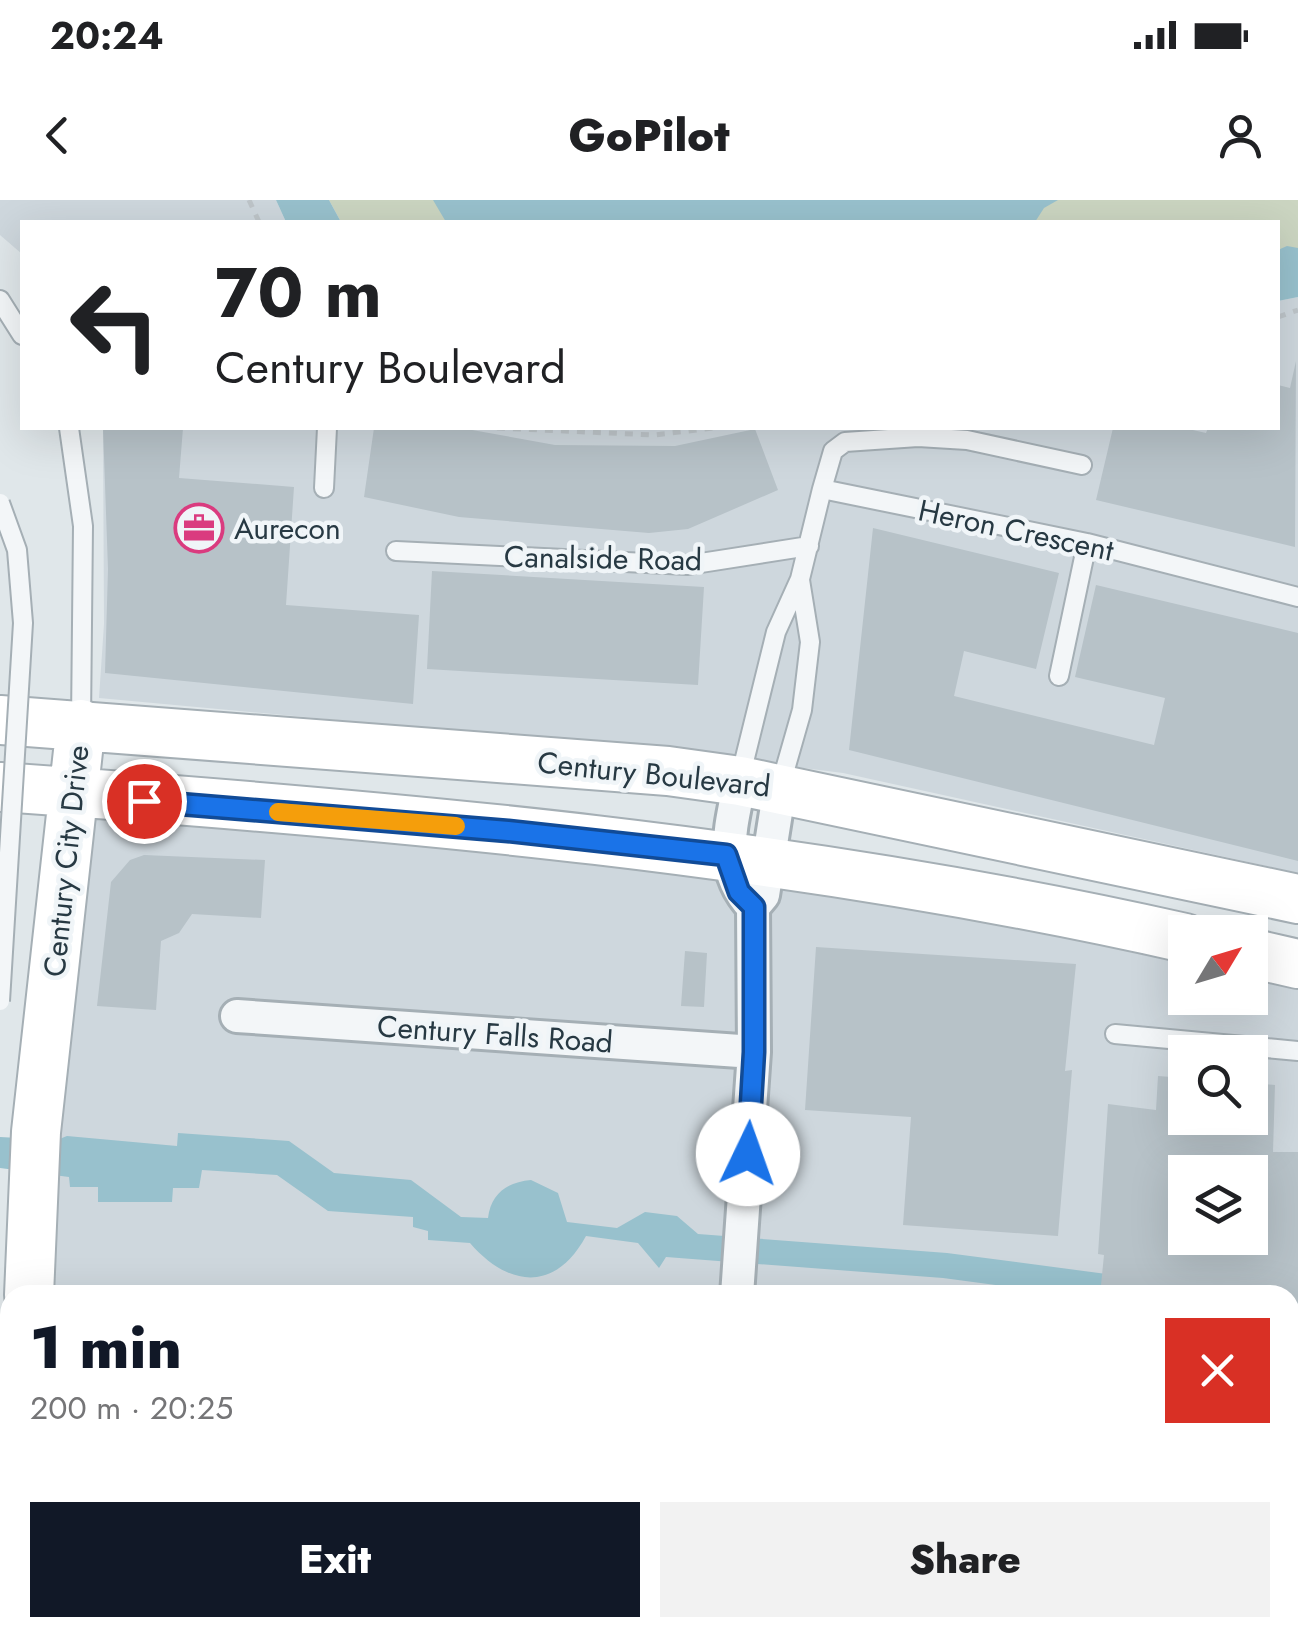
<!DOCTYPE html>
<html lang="en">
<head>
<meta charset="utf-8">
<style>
	body { margin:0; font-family:Jost,sans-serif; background:#f2f2f2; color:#202124; height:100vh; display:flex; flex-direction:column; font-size:38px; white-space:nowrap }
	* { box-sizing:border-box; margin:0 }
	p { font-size:32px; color:#757577 }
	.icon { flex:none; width:55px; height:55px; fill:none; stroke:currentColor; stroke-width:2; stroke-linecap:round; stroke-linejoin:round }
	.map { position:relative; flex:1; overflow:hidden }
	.side { position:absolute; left:0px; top:1085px; width:1300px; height:352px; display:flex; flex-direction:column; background:#fff; border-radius:30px 30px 0 0; box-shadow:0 10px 40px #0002 }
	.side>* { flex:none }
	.guide { position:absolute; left:20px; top:20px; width:1260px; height:210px; border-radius:0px; box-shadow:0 10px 40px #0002; background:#fff; color:#202124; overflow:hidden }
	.needle { width:65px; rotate:52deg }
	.fabs { position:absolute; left:1168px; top:715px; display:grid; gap:20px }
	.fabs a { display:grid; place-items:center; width:100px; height:100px; border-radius:0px; background:#fff; box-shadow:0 10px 40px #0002; font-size:50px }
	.pin { position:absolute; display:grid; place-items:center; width:85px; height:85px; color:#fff; margin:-42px; border:5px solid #fff; border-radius:50%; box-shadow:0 2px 10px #0007 }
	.me { position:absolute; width:110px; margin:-55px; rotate:3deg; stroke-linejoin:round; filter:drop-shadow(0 0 8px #0008) }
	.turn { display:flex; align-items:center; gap:35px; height:210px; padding:0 30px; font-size:45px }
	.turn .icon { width:130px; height:130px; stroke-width:2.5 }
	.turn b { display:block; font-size:70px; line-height:85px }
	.round { display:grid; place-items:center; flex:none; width:105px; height:105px; border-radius:0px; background:#f2f2f2 }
	.head { display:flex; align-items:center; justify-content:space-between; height:170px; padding:0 30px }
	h1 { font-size:60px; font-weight:800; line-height:75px; color:#111827 }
	.button { display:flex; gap:20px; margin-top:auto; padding:20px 30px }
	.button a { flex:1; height:115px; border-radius:0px; background:#111827; color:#fff; font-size:40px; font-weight:800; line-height:115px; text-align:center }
	.button a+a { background:#f2f2f2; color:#202124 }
	.status { display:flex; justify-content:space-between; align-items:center; height:70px; padding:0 50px; background:#fff; direction:ltr }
	.status svg { height:28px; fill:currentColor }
	header { display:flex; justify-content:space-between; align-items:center; height:130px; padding:0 30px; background:#fff; font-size:45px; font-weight:800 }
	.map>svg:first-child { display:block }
	.built { fill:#ced7dd; fill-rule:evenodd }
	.green { fill:#cbd5c1 }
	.water { fill:#98c1cd }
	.building { fill:#b7c2c8; fill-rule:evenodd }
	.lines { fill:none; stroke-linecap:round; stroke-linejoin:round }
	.service-casing { stroke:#a5afb5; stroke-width:22 }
	.minor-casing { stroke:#a5afb5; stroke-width:38 }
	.secondary-casing { stroke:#a5afb5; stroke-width:52 }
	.motorway-casing { stroke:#8699a2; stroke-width:60 }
	.path { stroke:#bec5c9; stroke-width:5; stroke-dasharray:8 8; stroke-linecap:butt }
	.service { stroke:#f3f6f8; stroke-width:18 }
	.minor { stroke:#f3f6f8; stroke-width:32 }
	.secondary { stroke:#fff; stroke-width:48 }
	.motorway { stroke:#fff; stroke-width:55 }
	.service-bridge-casing { stroke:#a5afb5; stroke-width:22; stroke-linecap:butt }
	.service-bridge { stroke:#f3f6f8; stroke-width:18 }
	.route-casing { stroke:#114b97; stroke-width:25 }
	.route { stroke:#1a73e8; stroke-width:18 }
	.slow { stroke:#f59e0b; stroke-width:18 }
	.labels { text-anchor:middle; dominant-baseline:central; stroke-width:9; stroke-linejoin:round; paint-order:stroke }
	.poi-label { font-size:30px; fill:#273943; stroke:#f0f5f8; text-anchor:start }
	.street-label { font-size:30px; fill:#273943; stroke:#f0f5f8 }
</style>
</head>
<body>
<div class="status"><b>20:24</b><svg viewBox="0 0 49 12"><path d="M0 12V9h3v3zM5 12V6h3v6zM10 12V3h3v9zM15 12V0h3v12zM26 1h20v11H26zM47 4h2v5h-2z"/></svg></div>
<header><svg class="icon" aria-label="back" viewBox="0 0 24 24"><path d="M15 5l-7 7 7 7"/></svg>GoPilot<svg class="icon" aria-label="person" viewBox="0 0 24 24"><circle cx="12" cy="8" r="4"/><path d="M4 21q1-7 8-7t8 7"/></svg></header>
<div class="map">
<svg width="1298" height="1437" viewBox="0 0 1298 1437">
	<rect width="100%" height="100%" fill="#e0e7ea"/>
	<!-- built -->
	<path class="built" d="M0 0H276L286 22H22V54L0 35Z
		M1298 97V673L843 573 671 551 99 498 104 424 103 228H1278V101Z
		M91 618 654 658 1185 752V798H1250V766L1298 776V1437H695L646 1428H1290V1095H48L55 972ZM1185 852H1250V918H1185ZM1185 972H1250V1038H1185Z"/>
	<!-- green -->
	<path class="green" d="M329 0H1298V48L1278 50V22H341Z"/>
	<!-- water -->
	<path class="water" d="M276 0H329L341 22H286Z
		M433 0H1058L1044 8 1035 22H446Z
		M1287 46 1298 48V97L1278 101V50Z
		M178 933 289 941 334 973 411 980 461 1017 488 1018C491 994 507 982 531 980L558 993 567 1022 617 1028 645 1012 677 1016 698 1034 947 1053 1266 1095H1071L943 1078 666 1057 659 1068 638 1043 586 1036C555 1093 508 1087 470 1043L428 1040V1031L413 1027V1017L328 1011 277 975 202 970 199 988H173L172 1002H98V987H70L69 977 0 968V937L57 940 67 936 177 946Z"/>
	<!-- building -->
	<path class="building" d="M1296 161 1295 347 1096 300 1113 228H1184L1206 233 1208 228H1278V185L1290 188Z
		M103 228H183L179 278 294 287 286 405 419 415 413 504 105 473 108 369Z
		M374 228H461L555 245 675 246 755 229 778 290 688 329 649 333 459 317 364 297Z
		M873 328 1059 373 1036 469 964 451 954 496 1154 545 1165 498 1075 477 1096 385 1298 433V661L849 550Z
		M432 371 704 387 698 485 427 469Z
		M144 655 265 660 261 718 192 714 179 733 161 741 156 810 97 806 111 682 130 660Z
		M816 747 1076 764 1065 871 1072 870 1058 1036 903 1025 911 917 805 910Z
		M685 751 707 753 704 807 681 806Z
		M1158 876 1185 878V918H1250V883L1275 885 1273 952H1298V1258L1293 1328 1290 1095H1100L1104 1055 1098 1054 1108 904 1156 910ZM1185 972H1250V1038H1185Z"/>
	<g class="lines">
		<!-- service casing -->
		<g class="service-casing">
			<path id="service" d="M0 100 22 135
				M69 228 83 326 81 521
				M324 288 327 228
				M822 289 833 251 845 242 918 237 967 240 1082 265
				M396 351 688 365 809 346
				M1059 476 1087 343
				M740 578 776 432 800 379 822 289 1087 343 1298 397
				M780 587 802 510 810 442 800 380
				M1115 834 1298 851
				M0 1314 10 1326"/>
		</g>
		<!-- minor casing -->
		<g class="minor-casing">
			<path id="minor" d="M740 581C731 628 717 669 753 707
				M237 816 754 852
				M737 1095 754 852 753 707 763 695 780 587
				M955 1428 1011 1437"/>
		</g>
		<!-- secondary casing -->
		<g class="secondary-casing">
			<path id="secondary" d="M0 520 668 571 740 581 1298 699
				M0 587C397 615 796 650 1185 738
				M1250 753 1298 764
				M29 1095 36 932 81 524"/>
		</g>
		<!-- motorway casing -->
		<g class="motorway-casing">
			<path id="motorway" d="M479 1428 529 1437"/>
		</g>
		<!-- path -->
		<path class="path" d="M249 0 259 22
			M1278 117 1298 110
			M497 228 654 235 713 228"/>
		<!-- service -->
		<use href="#service" class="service"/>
		<!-- minor -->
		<use href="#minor" class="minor"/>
		<!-- secondary -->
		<use href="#secondary" class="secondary"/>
		<!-- motorway -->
		<use href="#motorway" class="motorway"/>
		<!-- service-bridge casing -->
		<g class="service-bridge-casing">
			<path id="service-bridge" d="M0 303 17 350 23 423 0 801"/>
		</g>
		<!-- service-bridge -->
		<use href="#service-bridge" class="service-bridge"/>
	</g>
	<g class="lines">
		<!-- route casing -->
		<g class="route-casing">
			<path id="route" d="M144 601 508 631 726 655 739 692 754 707V852L748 954"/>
		</g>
		<!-- route -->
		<use href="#route" class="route"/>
		<!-- slow -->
		<path class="slow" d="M278 612 456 626"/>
	</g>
	<!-- icons -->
	<defs>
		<g id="office-ring" transform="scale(2.5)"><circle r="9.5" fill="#f0f5f8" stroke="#da3b7f" stroke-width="1.5"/><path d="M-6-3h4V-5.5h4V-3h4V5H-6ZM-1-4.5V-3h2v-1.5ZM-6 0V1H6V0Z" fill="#da3b7f"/></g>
	</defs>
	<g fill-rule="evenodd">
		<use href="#office-ring" x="199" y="328"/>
	</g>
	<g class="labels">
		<!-- poi labels -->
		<g class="poi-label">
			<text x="234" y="328">Aurecon</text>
		</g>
		<!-- street labels -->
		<g class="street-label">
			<text transform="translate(1016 330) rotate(12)">Heron Crescent</text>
			<text transform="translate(603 358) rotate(1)">Canalside Road</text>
			<text transform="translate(654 574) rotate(6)">Century Boulevard</text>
			<text transform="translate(66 661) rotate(-84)">Century City Drive</text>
			<text transform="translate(495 834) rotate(4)">Century Falls Road</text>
		</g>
	</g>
</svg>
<div class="fabs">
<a><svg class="needle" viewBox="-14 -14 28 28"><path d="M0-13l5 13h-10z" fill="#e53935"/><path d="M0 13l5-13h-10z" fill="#757577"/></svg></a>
<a><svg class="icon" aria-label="search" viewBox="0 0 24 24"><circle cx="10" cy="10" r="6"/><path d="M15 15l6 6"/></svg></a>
<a><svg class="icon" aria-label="layers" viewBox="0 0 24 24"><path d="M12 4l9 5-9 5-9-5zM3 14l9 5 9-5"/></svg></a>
</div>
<div class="pin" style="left:144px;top:601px;background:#d93025"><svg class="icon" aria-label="arrive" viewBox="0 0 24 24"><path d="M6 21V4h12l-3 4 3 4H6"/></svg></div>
<svg class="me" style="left:748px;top:954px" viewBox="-20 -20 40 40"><circle r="19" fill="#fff"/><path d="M0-13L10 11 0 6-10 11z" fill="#1a73e8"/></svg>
<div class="guide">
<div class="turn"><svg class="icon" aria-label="left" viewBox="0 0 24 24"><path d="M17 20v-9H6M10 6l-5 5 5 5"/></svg><div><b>70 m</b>Century Boulevard</div></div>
</div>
<section class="side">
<div class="head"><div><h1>1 min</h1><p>200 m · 20:25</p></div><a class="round" style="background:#d93025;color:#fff"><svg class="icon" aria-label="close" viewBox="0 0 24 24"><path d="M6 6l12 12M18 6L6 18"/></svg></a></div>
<div class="button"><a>Exit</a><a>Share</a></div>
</section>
</div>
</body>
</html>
